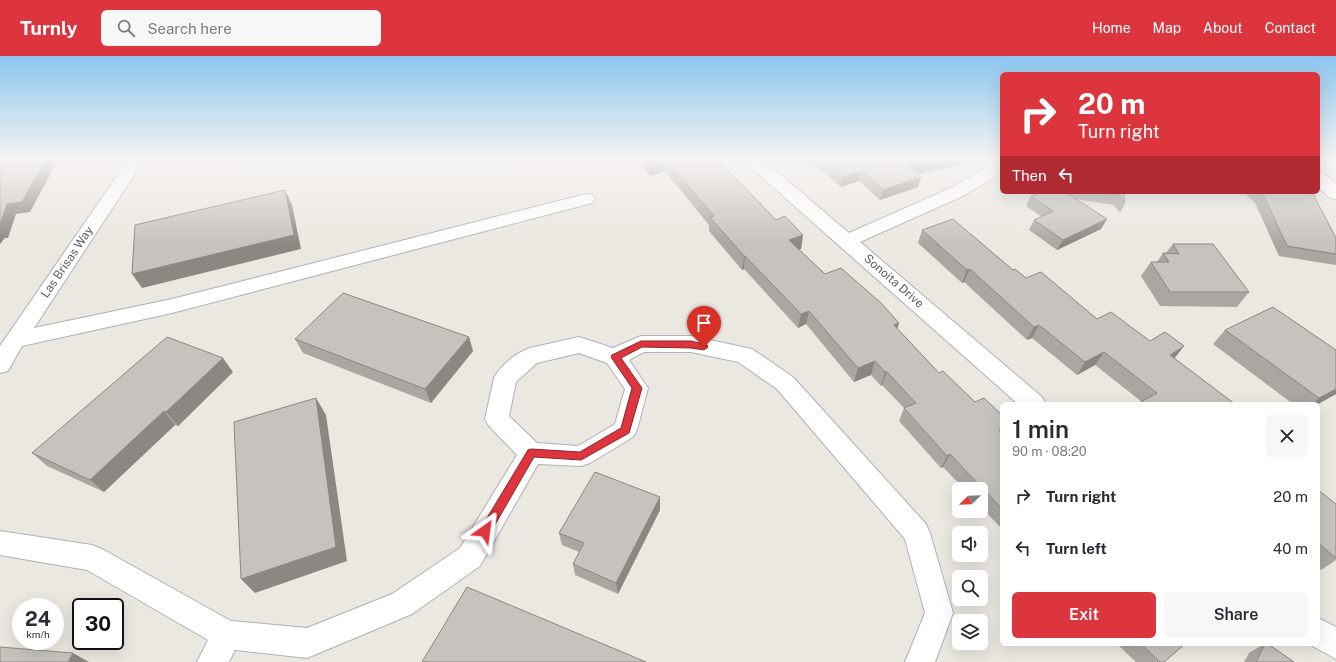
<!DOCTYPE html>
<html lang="en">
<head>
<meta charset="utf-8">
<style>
	body { margin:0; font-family:"Public Sans",sans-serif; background:#f7f7f7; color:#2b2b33; height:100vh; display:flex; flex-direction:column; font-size:15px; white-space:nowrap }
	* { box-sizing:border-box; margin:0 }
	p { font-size:13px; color:#7c7c81 }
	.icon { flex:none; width:22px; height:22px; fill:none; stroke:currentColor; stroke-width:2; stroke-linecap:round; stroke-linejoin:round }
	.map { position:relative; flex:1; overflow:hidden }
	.details { position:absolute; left:1000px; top:346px; width:320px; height:244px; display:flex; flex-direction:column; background:#fff; border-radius:6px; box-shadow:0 4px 16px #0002 }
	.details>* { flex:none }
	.hud { position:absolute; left:1000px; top:16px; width:320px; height:122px; border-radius:6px; box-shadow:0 4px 16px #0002; background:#dd353e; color:#fff; overflow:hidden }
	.needle { width:26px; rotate:247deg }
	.controls { position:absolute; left:952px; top:426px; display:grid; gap:8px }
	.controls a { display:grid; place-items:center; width:36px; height:36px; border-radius:6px; background:#fff; box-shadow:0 4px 16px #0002; font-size:20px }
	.speed { position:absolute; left:12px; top:542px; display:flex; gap:8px; font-size:20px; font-weight:700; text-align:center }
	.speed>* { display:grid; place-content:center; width:52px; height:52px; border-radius:50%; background:#fff; box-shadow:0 4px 16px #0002; line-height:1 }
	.speed small { font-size:10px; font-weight:400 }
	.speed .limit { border:2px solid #111; border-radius:6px; background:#fff; color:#111 }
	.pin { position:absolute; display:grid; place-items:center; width:34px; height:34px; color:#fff; margin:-41px -17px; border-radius:50% 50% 50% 0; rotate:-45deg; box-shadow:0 0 4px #0007 }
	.pin .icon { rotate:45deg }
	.me { position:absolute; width:44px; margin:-22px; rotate:31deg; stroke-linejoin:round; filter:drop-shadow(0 0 3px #0008) }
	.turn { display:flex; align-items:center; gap:14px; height:84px; padding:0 12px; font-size:18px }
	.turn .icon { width:52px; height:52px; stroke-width:2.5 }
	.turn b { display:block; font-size:28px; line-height:34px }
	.then { display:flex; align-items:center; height:38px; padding:0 12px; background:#0003; gap:8px; font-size:15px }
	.round { display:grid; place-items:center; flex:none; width:42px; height:42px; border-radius:6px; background:#f7f7f7 }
	.head { display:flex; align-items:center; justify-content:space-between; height:68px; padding:0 12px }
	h1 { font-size:24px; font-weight:600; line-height:30px }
	.cta { display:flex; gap:8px; margin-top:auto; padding:8px 12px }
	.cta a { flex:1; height:46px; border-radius:6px; background:#dd353e; color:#fff; font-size:16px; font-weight:600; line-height:46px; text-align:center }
	.cta a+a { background:#f7f7f7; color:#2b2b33 }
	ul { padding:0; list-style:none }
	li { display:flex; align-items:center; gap:12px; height:52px; padding:0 12px }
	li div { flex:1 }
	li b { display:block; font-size:15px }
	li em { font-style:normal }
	header { display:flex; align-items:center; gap:24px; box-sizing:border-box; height:56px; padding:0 20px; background:#dd353e; color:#fff }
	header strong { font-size:19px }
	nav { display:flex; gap:22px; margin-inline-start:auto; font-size:14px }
	.search { width:280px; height:36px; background:#f7f7f7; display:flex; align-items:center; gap:10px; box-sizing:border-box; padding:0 14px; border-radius:6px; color:#7c7c81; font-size:15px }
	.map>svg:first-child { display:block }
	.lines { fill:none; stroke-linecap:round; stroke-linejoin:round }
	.minor-casing { stroke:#aeb2b6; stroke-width:2 }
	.minor { fill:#fff; fill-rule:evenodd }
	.wall { fill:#aaa7a3 }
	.shaded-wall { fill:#8b8884 }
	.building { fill:#c6c2bd; stroke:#8b8884 }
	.route { fill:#dd353e; stroke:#902228 }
	.labels { text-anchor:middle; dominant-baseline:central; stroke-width:4; stroke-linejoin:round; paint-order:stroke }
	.street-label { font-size:12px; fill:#595e61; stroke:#fff }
</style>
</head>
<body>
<header>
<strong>Turnly</strong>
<div class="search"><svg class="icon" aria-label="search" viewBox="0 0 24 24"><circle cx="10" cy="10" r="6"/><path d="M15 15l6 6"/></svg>Search here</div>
<nav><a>Home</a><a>Map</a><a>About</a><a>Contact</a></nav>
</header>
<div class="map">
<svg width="1336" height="606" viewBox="0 0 1336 606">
	<rect width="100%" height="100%" fill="#ebe7e1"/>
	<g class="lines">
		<!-- minor casing -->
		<g class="minor-casing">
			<path id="minor" d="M128 104H144L34 272 172 243 586 138 592 139 595 143 592 147 172 257 22 290 8 315 0 317V290Z
				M745 104H763L849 177 953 131 986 111 987 104H1002L1001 117 965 139 860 186 1042 341 1046 348H1018L747 108Z
				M1318 116 1324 117 1336 128V143L1330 142 1318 131Z
				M641 280H691L752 293 793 321 926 468 930 477 953 557 935 606H905L925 557 905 483 777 333 738 306 691 296H644L629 304 648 332 637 374 633 381 590 407 581 410 538 408 480 510 412 558 307 602 235 594 229 606H197L208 584 87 514 0 499V475L92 489 102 493 231 565 307 572 392 538 460 492 517 399 489 370 485 363 494 322C500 310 517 296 530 292L579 281 613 292ZM579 297 607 307 625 333 615 368 578 390 537 387 509 360 516 326 537 307Z
				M1318 562 1336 571V603L1309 588H1318Z"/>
		</g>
		<!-- minor -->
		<use href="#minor" class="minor"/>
	</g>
	<!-- wall -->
	<path class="wall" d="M637 104H718L776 164 803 179 801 193H798L825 218 899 267 897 273 939 317 975 346 1002 359V473L981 451V433H964L943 411 941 412 899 365 904 352 882 329 881 330 871 319 854 326 806 268 798 272 744 213 742 214 709 175V169L665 115 650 120Z
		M804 104H968L966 108 917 118 918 131 880 144 859 125 841 131 816 109 812 111Z
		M1040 136H1123L1125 147 1120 157 1114 149 1076 143 1107 163 1101 173 1057 194 1029 174 1034 164 1042 161 1026 150 1031 140Z
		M1244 136H1312L1336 198V209L1279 200 1255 147Z
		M922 174 1013 214 1026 222 1097 263 1175 303 1235 348H1139L1142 346 1095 309 1077 319 1032 282 1027 284 964 226 962 227 918 187Z
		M1173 188 1249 236 1237 251 1160 250 1141 220 1151 206H1157L1163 197H1166Z
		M1225 274 1336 294V338L1318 348H1293L1213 288Z
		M469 281 473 295 431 347 303 297 295 283Z
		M233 316 178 370 175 369 104 436 47 410 32 397Z
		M1318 434 1336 448V504L1321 514 1318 511Z
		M660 441V454L618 538 575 519 573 508 579 496 562 489 559 477Z
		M1117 588H1185L1164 606H1136Z
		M1264 588H1268L1294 606H1244L1249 597Z"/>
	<!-- shaded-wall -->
	<path class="shaded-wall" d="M45 104H58L30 156 16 158 8 182H5L0 188V169L7 148Z
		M659 104H665V115L650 120V106Z
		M813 104H817L816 109 812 111Z
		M943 104H968L966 108 905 120 908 110Z
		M862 115 859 125 841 131 843 121Z
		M921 121 918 131 880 144 883 134Z
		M285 134 292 149 301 193 142 232 132 218Z
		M1107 163 1101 173 1057 194 1063 184Z
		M803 179 801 193 786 198 789 184Z
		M744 200H745L744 213 742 214Z
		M970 213 964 226 962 227 967 214Z
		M809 255 806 268 798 272 801 258Z
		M899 267 895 280 894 269Z
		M1039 269 1032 282 1027 284 1034 271Z
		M469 281 473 295 431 347 425 333Z
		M1184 290 1174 303 1170 299Z
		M1104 296 1095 309 1077 319 1085 306Z
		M223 302 233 316 178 370 166 356Z
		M875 305 871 319 854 326 858 312Z
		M885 316H887L882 329 881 330Z
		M1336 333V338L1318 348H1313L1319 342Z
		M316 342 326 359 347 505 255 537 241 523Z
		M164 355 175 369 104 436 90 424Z
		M1002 372V381L999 374Z
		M950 398 943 411 941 412 947 400Z
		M660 441V454L618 538 616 527Z
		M73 597 89 606H68Z"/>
	<!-- building -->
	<path class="building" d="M0 104H45L22 146 7 148 0 169Z
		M648 104H659L650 106Z
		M666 104H718L776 164 785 160 803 179 789 184 825 218 841 212 881 247 899 267 894 269 939 317 943 315 975 346 984 342 1002 359V372L999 374 1002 377V453L950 398 947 400 904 352 916 347 887 316H885L875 305 858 312 809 255 801 258 745 200H744L710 161 714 160Z
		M823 104H943L908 110 921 121 883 134 862 115 843 121Z
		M285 134 294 179 132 218 135 169Z
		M1040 136H1065L1107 163 1063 184 1034 164 1053 155 1031 140Z
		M1098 136H1123L1125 147 1119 139Z
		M1262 136H1312L1336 182V198L1287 190Z
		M953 163 1013 214 1015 213 1026 222 1041 216 1097 263 1111 256 1150 285 1165 276 1184 290 1170 299 1235 348H1140L1139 347 1157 337 1104 296 1085 306 1039 269 1034 271 970 213 967 214 922 174Z
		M1173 188H1213L1249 236H1170L1151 206H1169L1163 197 1179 198Z
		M343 237 469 281 425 333 295 283Z
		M1273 251 1336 294V333L1319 342 1225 274Z
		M167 281 223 302 166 356 164 355 90 424 32 397Z
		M316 342 336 491 241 523 234 366Z
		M595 416 660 441 616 527 573 508 584 487 559 477Z
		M1318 434 1336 448V502L1318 487Z
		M467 531 646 606H422Z
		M1141 588H1185L1164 606H1160Z
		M1265 588H1268L1294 606H1256Z
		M0 591 73 597 68 606H0Z"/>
	<!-- sky -->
	<linearGradient id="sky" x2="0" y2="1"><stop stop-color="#8cc5ef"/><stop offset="0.55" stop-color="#f6f4f2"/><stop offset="1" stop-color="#f6f4f2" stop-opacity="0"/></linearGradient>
	<rect width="1336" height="188" fill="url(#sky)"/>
	<!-- route -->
	<path class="route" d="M641 285H691L707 289 708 291 704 294 691 292 642 291 621 302 642 332 629 377 581 404 534 401 489 479 485 480 481 479 480 475 481 472 528 394 531 393 580 396 621 372 632 332 611 301 612 299Z"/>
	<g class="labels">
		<!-- street labels -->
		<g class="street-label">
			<text transform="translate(67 206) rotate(-56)">Las Brisas Way</text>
			<text transform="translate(894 225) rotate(41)">Sonoita Drive</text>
		</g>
	</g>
</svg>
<div class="controls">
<a><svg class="needle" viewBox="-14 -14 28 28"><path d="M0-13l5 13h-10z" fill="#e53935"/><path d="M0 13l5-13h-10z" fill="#7c7c81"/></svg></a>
<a><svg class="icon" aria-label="sound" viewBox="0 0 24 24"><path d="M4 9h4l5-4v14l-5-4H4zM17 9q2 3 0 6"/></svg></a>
<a><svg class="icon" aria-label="search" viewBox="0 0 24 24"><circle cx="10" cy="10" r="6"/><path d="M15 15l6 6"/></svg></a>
<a><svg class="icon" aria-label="layers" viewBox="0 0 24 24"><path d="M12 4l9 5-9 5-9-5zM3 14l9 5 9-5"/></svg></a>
</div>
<div class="speed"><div>24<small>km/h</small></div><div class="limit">30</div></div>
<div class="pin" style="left:704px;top:291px;background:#d93025"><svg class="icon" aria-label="arrive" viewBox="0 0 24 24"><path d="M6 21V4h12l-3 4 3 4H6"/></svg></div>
<svg class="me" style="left:485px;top:475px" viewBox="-20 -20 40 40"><path d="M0-17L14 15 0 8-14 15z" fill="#dd353e" stroke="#fff" stroke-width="4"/></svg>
<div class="hud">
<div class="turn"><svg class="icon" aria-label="right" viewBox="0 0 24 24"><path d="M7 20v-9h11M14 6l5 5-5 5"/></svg><div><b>20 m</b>Turn right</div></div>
<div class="then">Then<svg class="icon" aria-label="left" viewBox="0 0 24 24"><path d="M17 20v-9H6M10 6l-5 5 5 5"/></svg></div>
</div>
<section class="details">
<div class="head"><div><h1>1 min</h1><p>90 m · 08:20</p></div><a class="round"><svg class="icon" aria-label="close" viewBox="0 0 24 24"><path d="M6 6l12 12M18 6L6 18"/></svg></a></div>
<ul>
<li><svg class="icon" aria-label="right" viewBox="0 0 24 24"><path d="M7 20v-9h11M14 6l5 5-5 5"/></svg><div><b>Turn right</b></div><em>20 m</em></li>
<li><svg class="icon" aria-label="left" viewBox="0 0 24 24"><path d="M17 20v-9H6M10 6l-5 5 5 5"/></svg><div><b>Turn left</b></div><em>40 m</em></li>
</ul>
<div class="cta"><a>Exit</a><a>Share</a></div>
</section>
</div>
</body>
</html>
